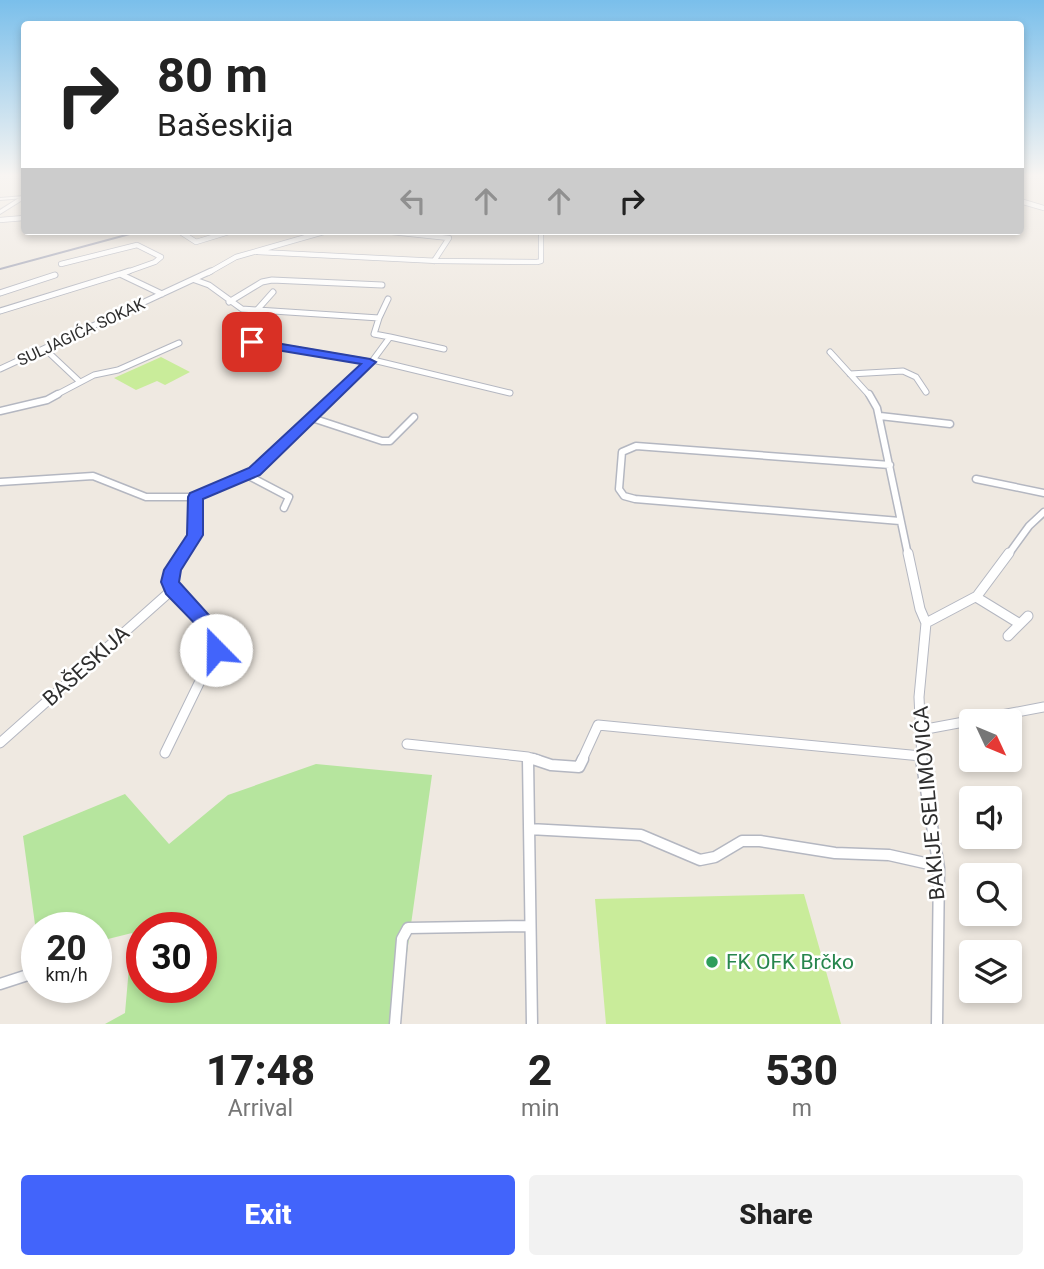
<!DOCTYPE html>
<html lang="en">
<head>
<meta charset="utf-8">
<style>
	body { margin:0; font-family:Roboto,sans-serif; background:#f2f2f2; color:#222; height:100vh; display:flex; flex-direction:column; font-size:26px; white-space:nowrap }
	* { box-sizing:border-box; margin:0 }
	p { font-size:23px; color:#767676 }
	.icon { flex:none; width:38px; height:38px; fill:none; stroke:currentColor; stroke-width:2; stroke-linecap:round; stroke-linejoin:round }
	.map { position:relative; height:1024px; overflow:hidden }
	.side { display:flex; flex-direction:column; background:#fff; flex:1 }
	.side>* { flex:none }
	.guide { position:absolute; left:21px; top:21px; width:1003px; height:214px; border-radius:7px; box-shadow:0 4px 10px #0003; background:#fff; color:#222; overflow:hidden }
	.needle { width:46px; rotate:134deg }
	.tools { position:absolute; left:959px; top:709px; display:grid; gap:14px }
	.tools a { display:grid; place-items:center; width:63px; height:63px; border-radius:7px; background:#fff; box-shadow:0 4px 10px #0003; font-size:35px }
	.speed { position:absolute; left:21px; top:912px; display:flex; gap:14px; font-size:35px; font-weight:700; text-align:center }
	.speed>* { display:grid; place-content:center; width:91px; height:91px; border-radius:50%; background:#fff; box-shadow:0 4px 10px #0003; line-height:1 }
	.speed small { font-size:18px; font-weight:400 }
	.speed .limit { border:10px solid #d22; background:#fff; color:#111 }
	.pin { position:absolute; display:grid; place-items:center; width:60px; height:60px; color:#fff; margin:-30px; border-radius:14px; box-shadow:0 4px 10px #0006 }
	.me { position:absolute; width:77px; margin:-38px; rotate:338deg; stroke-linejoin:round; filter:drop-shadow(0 0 5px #0008) }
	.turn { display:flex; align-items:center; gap:24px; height:147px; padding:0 21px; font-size:32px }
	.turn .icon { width:91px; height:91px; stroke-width:2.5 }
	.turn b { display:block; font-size:49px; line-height:60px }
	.lanes { display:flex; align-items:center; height:66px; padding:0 21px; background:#0003; justify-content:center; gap:35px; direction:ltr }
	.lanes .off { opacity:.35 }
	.eta { display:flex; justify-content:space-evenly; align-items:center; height:119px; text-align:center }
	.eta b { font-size:42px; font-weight:800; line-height:49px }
	.button { display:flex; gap:14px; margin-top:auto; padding:14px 21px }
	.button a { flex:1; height:80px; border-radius:7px; background:#4264fb; color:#fff; font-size:28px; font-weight:800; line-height:80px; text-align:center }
	.button a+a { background:#f2f2f2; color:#222 }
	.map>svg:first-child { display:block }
	.green { fill:#b6e59e; fill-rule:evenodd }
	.pitch { fill:#c9ec9a }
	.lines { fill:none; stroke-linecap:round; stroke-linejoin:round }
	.minor-far4-casing { stroke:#b4b7c1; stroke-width:6 }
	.minor-far3-casing { stroke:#b4b7c1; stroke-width:7 }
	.minor-far2-casing { stroke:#b4b7c1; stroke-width:9 }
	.minor-far1-casing { stroke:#b4b7c1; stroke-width:11 }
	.minor-casing { stroke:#b4b7c1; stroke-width:13 }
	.tertiary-casing { stroke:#b4b7c1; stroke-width:2 }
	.secondary-casing { stroke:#b4b7c1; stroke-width:2 }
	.minor-far4 { stroke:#fff; stroke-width:4.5 }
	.minor-far3 { stroke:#fff; stroke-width:5 }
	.minor-far2 { stroke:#fff; stroke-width:6 }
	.minor-far1 { stroke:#fff; stroke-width:9 }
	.minor { stroke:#fff; stroke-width:10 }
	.tertiary { fill:#fff; fill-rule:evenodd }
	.secondary { fill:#fff; fill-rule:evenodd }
	.rail { stroke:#a3a6b8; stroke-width:2 }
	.route { fill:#4264fb; stroke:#2b41a3; stroke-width:2 }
	.leisure-dot { fill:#2e9e5b; stroke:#fff; stroke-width:2.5 }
	.labels { text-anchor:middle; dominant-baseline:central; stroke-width:5; stroke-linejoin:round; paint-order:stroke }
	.far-street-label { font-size:16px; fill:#2e2e2e; stroke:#fff }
	.near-street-label { font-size:21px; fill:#2e2e2e; stroke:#fff }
	.near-leisure-label { font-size:21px; fill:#27864d; stroke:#fff; text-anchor:start }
</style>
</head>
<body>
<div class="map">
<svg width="1044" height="1024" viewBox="0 0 1044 1024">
	<rect width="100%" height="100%" fill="#efe9e1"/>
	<!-- green -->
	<path class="green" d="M316 764 432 775 397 1024H105L125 1013 132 933 96 942V928H37V939L23 836 125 794 169 844 228 795ZM142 928H201V987H142Z"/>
	<!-- pitch -->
	<path class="pitch" d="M161 357 190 372 165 385 157 381 136 390 114 378Z
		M804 894 841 1024H606L595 899Z"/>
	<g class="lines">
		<!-- minor-far4 casing -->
		<g class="minor-far4-casing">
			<path id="minor-far4" d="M1020 201 1044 208
				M0 220 24 218
				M188 231 182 233 196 242 232 231
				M382 231 449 238 434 261
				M258 252 438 261 537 262 541 261V236
				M61 264 137 245 161 257 155 262 124 273
				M208 273 236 257 327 231"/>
		</g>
		<!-- minor-far3 casing -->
		<g class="minor-far3-casing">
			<path id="minor-far3" d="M120 274 129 271
				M195 280 209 285 242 309 379 318 374 334 390 337 373 360 335 396
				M0 293 55 275
				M229 302 262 282 272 280 382 285
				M257 310 273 292
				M0 311 120 274 162 294
				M379 318 388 299
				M390 337 444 349
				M228 338 370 362
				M46 350 80 382
				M830 352 870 396
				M373 360 510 393
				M0 369 211 271
				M850 374 903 371 916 377 926 392
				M54 396 94 375 118 370 179 343"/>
		</g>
		<!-- minor-far2 casing -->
		<g class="minor-far2-casing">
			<path id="minor-far2" d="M869 394 877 408 908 555
				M0 411 47 400 58 394
				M880 416 950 424
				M312 418 382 441H390L414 417
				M890 465 636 446 622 452 619 489 624 496 635 499 900 521
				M247 475 289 497 284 508
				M976 479 1044 493
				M0 482 93 476 146 497H195L255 471 336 394
				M182 555 196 531 195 497
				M1008 555 1029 526 1044 512"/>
		</g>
		<!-- minor-far1 casing -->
		<g class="minor-far1-casing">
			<path id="minor-far1" d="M908 553 920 609 926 623 919 697 922 760
				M976 597 1020 624
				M926 623 977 596 1009 553
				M1008 636 1028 616
				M921 730 1044 707
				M0 743 173 589
				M407 744 528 757
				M165 753 219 642 217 634C190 607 156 592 184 553
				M528 760V757L538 760
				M582 760 598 725 921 756"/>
		</g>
		<!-- minor casing -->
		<g class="minor-casing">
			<path id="minor" d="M528 759 532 1024
				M533 759 551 765 579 767 583 759
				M921 759 939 868 937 1024
				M529 829 641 835 700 860 715 857 742 841H760L835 853 889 855 938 866
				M0 984 37 972
				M395 1024 402 939 408 928 528 926"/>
		</g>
		<!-- tertiary casing -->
		<g class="tertiary-casing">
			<path id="tertiary" d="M24 196V198L0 200V198Z"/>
		</g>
		<!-- secondary casing -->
		<g class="secondary-casing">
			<path id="secondary" d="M22 196H24V199L0 214V210Z"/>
		</g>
		<!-- minor-far4 -->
		<use href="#minor-far4" class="minor-far4"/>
		<!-- minor-far3 -->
		<use href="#minor-far3" class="minor-far3"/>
		<!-- minor-far2 -->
		<use href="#minor-far2" class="minor-far2"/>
		<!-- minor-far1 -->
		<use href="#minor-far1" class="minor-far1"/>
		<!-- minor -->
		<use href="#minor" class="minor"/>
		<!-- tertiary -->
		<use href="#tertiary" class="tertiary"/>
		<!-- secondary -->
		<use href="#secondary" class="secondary"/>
		<!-- rail -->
		<path class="rail" d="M0 269 141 231"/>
	</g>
	<!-- sky -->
	<linearGradient id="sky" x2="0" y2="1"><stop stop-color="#7abfeb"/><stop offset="0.55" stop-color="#f8f5f2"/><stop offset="1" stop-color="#f8f5f2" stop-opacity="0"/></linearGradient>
	<rect width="1044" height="319" fill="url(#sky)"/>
	<!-- route -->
	<path class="route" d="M252 339 370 359 376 362 260 475 203 499V535L181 570 179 582 226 634C229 643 227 647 223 656L216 658 210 656 207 650 208 637 166 594 161 582 164 570 187 535 188 497 190 493 249 468 361 364 247 345V340Z"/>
	<!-- markers -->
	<circle class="leisure-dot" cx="712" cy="962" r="7"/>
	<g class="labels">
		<!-- far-street labels -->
		<g class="far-street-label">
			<text transform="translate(81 332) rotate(-25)">SULJAGIĆA SOKAK</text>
		</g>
		<!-- near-street labels -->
		<g class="near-street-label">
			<text transform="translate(86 666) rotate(-42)">BAŠESKIJA</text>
			<text transform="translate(929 803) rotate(-95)">BAKIJE SELIMOVIĆA</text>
		</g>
		<!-- near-leisure labels -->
		<g class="near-leisure-label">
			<text x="726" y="962">FK OFK Brčko</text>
		</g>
	</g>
</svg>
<div class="tools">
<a><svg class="needle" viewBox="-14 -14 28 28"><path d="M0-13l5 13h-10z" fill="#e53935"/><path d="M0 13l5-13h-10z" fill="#767676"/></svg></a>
<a><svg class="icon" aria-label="sound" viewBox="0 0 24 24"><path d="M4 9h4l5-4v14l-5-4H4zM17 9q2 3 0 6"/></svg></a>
<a><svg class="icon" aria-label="search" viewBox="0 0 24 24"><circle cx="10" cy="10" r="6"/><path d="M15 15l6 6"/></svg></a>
<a><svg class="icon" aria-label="layers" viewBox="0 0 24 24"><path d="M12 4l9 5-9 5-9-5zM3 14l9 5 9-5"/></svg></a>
</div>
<div class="speed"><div>20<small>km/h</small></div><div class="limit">30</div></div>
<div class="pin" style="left:252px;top:342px;background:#d93025"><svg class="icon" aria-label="arrive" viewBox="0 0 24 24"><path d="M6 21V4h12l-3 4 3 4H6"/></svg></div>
<svg class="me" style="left:216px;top:650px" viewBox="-20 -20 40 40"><circle r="19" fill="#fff"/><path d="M0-13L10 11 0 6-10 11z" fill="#4264fb"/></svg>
<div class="guide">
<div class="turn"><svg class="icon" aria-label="right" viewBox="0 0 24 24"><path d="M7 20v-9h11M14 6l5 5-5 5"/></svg><div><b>80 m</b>Bašeskija</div></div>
<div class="lanes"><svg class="icon off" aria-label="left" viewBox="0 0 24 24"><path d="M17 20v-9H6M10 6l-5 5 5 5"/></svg><svg class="icon off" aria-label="ahead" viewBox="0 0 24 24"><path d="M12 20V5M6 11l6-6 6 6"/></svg><svg class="icon off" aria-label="ahead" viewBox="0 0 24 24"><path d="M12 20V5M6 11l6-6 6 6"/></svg><svg class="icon" aria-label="right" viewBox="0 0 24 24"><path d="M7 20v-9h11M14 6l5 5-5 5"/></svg></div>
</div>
</div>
<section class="side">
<div class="eta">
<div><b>17:48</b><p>Arrival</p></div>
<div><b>2</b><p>min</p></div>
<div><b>530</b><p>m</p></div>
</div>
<div class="button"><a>Exit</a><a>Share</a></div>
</section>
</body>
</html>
